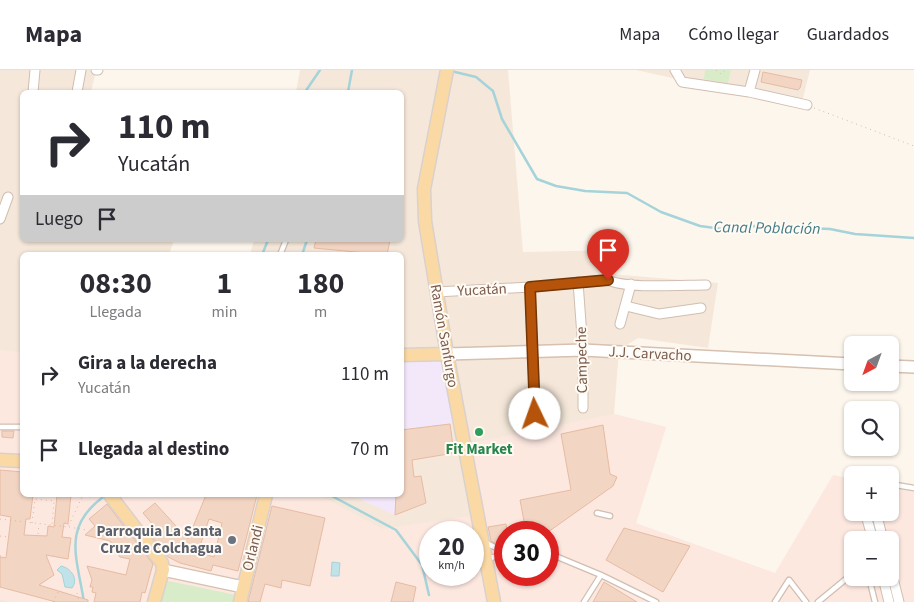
<!DOCTYPE html>
<html lang="es">
<head>
<meta charset="utf-8">
<style>
	body { margin:0; font-family:"Source Sans 3",sans-serif; background:#f7f7f7; color:#2b2b33; height:100vh; display:flex; flex-direction:column; font-size:19px; white-space:nowrap }
	* { box-sizing:border-box; margin:0 }
	p { font-size:16px; color:#7c7c81 }
	.icon { flex:none; width:28px; height:28px; fill:none; stroke:currentColor; stroke-width:2; stroke-linecap:round; stroke-linejoin:round }
	.map { position:relative; flex:1; overflow:hidden }
	.side { position:absolute; left:20px; top:182px; width:384px; height:245px; display:flex; flex-direction:column; background:#fff; border-radius:8px; box-shadow:0 1px 4px #0004 }
	.side>* { flex:none }
	.top-card { position:absolute; left:20px; top:20px; width:384px; height:152px; border-radius:8px; box-shadow:0 1px 4px #0004; background:#fff; color:#2b2b33; overflow:hidden }
	.needle { width:32px; rotate:221deg }
	.fabs { position:absolute; left:844px; top:266px; display:grid; gap:10px }
	.fabs a { display:grid; place-items:center; width:55px; height:55px; border-radius:8px; background:#fff; box-shadow:0 1px 4px #0004; font-size:25px }
	.speed { position:absolute; left:419px; top:451px; display:flex; gap:10px; font-size:25px; font-weight:700; text-align:center }
	.speed>* { display:grid; place-content:center; width:65px; height:65px; border-radius:50%; background:#fff; box-shadow:0 1px 4px #0004; line-height:1 }
	.speed small { font-size:12px; font-weight:400 }
	.speed .limit { border:8px solid #d22; background:#fff; color:#111 }
	.pin { position:absolute; display:grid; place-items:center; width:42px; height:42px; color:#fff; margin:-51px -21px; border-radius:50% 50% 50% 0; rotate:-45deg; box-shadow:0 0 5px #0007 }
	.pin .icon { rotate:45deg }
	.me { position:absolute; width:55px; margin:-28px; rotate:357deg; stroke-linejoin:round; filter:drop-shadow(0 0 4px #0008) }
	.turn { display:flex; align-items:center; gap:18px; height:105px; padding:0 15px; font-size:22px }
	.turn .icon { width:65px; height:65px; stroke-width:2.5 }
	.turn b { display:block; font-size:35px; line-height:42px }
	.then { display:flex; align-items:center; height:48px; padding:0 15px; background:#0003; gap:10px; font-size:19px }
	.eta { display:flex; justify-content:space-evenly; align-items:center; height:85px; text-align:center }
	.eta b { font-size:30px; font-weight:700; line-height:35px }
	ul { padding:0; list-style:none }
	li { display:flex; align-items:center; gap:15px; height:75px; padding:0 15px }
	li div { flex:1 }
	li b { display:block; font-size:19px }
	li em { font-style:normal }
	header { display:flex; align-items:center; gap:30px; box-sizing:border-box; height:70px; padding:0 25px; background:#fff; border-bottom:1px solid #e1e1e2 }
	header strong { font-size:24px }
	nav { display:flex; gap:28px; margin-inline-start:auto; font-size:18px }
	.map>svg:first-child { display:block }
	.residential { fill:#f5e8da; fill-rule:evenodd }
	.commercial { fill:#fde8e0; fill-rule:evenodd }
	.education { fill:#f3e8fa }
	.green { fill:#d8ecc9 }
	.water { fill:#bfe3e8; stroke:#a5d3da }
	.lines { fill:none; stroke-linecap:round; stroke-linejoin:round }
	.stream { stroke:#a5d3da; stroke-width:2.5 }
	.building { fill:#f3d5c3; stroke:#e6bba3; fill-rule:evenodd }
	.lane-casing { stroke:#d1beb0; stroke-width:7 }
	.street-casing { stroke:#d1beb0; stroke-width:11 }
	.secondary-casing { stroke:#d6c0b0; stroke-width:14 }
	.primary-casing { stroke:#dad1cd; stroke-width:15 }
	.path { stroke:#d9b8a5; stroke-width:1; stroke-dasharray:1 4; stroke-linecap:butt }
	.lane { stroke:#fff; stroke-width:4.5 }
	.street { stroke:#fff; stroke-width:9 }
	.secondary { stroke:#fff; stroke-width:11 }
	.primary { stroke:#fbd9a5; stroke-width:12 }
	.route-casing { stroke:#753606; stroke-width:12 }
	.route { stroke:#b45309; stroke-width:9 }
	.leisure-dot { fill:#2e9e5b; stroke:#fffaf3; stroke-width:2 }
	.worship-dot { fill:#6b7280; stroke:#fffaf3; stroke-width:2 }
	.labels { text-anchor:middle; dominant-baseline:central; stroke-width:4; stroke-linejoin:round; paint-order:stroke }
	.street-label { font-size:15px; fill:#7a5c4d; stroke:#fffaf3 }
	.leisure-label { font-size:15px; font-weight:bold; fill:#27864d; stroke:#fffaf3 }
	.worship-label { font-size:15px; font-weight:bold; fill:#5b616d; stroke:#fffaf3; text-anchor:end }
	.water-label { font-size:16px; font-style:italic; fill:#437c86; stroke:#fffaf3 }
</style>
</head>
<body>
<header>
<strong>Mapa</strong>
<nav><a>Mapa</a><a>Cómo llegar</a><a>Guardados</a></nav>
</header>
<div class="map">
<svg width="914" height="532" viewBox="0 0 914 532">
	<rect width="100%" height="100%" fill="#fdf6ec"/>
	<!-- residential -->
	<path class="residential" d="M0 0H96L91 22H22V170H174L169 185H22V425H401V185H250L254 170H401V22H296L300 0H508L523 182 616 180 610 204 718 213 708 278 638 268 619 280 614 344 666 357 636 453 625 532H0ZM430 462H472V505H430ZM505 462H548V505H505Z
		M636 0H810L801 36Z"/>
	<!-- commercial -->
	<path class="commercial" d="M0 280 22 283V425H319L382 459 470 446 458 376 614 344 666 357 636 453 775 503 833 405 852 409V442H890V417L914 422V532H10L0 529ZM430 462H472V505H430ZM505 462H548V505H505ZM852 470H890V508H852Z"/>
	<!-- education -->
	<path class="education" d="M441 290 454 353 401 360V292Z
		M350 425H396L395 445Z"/>
	<!-- green -->
	<path class="green" d="M705 0H731L728 13 704 9Z
		M164 510 236 525 235 532H159Z"/>
	<!-- water -->
	<path class="water" d="M332 492 340 493 339 506H331Z
		M61 496C71 498 79 509 72 518L65 517 62 504 57 500Z"/>
	<g class="lines">
		<!-- stream -->
		<path class="stream" d="M451 1 476 7 493 21 502 49 537 109 556 116 585 121 627 123 661 142 700 156 737 161 754 156 830 159 855 164 914 168
			M305 22 320 0
			M348 22 352 0
			M262 185 268 170
			M302 185 307 170
			M330 425 396 460 422 495 429 525
			M84 532C77 487 61 456 106 425"/>
	</g>
	<!-- building -->
	<path class="building" d="M763 2 802 10 800 18 798 20 761 12Z
		M316 170H390L387 185 314 178Z
		M450 354 454 383 412 390 414 407 421 406 426 433 395 445 396 425H401V360Z
		M603 355 610 404 617 407 613 416 548 462H526L520 430 571 420 561 364Z
		M2 361H14L13 368 2 367Z
		M0 400 22 402V425H33L30 449H26L24 465 47 466 48 456 54 457 57 425H71L68 454 64 453 62 467 71 468 68 489 46 485 54 505 39 515 88 530V532H56L0 517V487L6 488 11 447 0 445Z
		M206 425H257L238 501 213 495 211 501 180 493 168 487 153 468 159 462 143 443 155 433 188 469ZM209 449 222 453 214 487 198 482Z
		M107 434 153 494 145 523 142 522 140 532H94L96 523 92 522 93 517H90L92 510 87 496 126 505 130 489 120 487 110 471 85 465 95 456 89 449Z
		M272 436 325 448 310 516 282 510 281 518 265 514 260 532H248Z
		M506 454 507 462H505V477L491 471 488 457Z
		M624 458 690 476 663 522 606 490Z
		M396 512 416 517 413 532H391Z
		M604 512 637 532H593Z"/>
	<g class="lines">
		<!-- lane casing -->
		<g class="lane-casing">
			<path id="lane" d="M280 185 286 170
				M0 357H22
				M890 414 914 418
				M597 443 610 446
				M484 472 505 482
				M548 483 601 505 584 532
				M487 489 505 484
				M601 505 656 532
				M869 508 875 532
				M775 532 789 510 806 532
				M818 532 852 504"/>
		</g>
		<!-- street casing -->
		<g class="street-casing">
			<path id="street" d="M96 0H98
				M675 0 682 12 749 22 807 35
				M33 22 35 0
				M77 22 81 0
				M749 22 755 0
				M0 149 8 127
				M578 212 583 280V338
				M530 217 535 344
				M436 222 530 217 608 210C626 219 683 215 706 215
				M626 236 659 244 701 238
				M620 254 631 214
				M865 442 873 470
				M876 442 883 470
				M890 496 899 532
				M883 508 889 532"/>
		</g>
		<!-- secondary casing -->
		<g class="secondary-casing">
			<path id="secondary" d="M447 284 583 280 852 294
				M890 296 914 297
				M163 500 243 517"/>
		</g>
		<!-- primary casing -->
		<g class="primary-casing">
			<path id="primary" d="M447 0 424 119 425 151 447 284 494 532
				M401 285 447 284
				M0 390 22 391
				M110 425 162 493 163 500 154 532
				M240 532 266 425"/>
		</g>
		<!-- path -->
		<path class="path" d="M716 0 721 4 725 0
			M814 38 914 76
			M0 449 68 457 83 425
			M32 453 35 429 54 431 52 454
			M69 457 86 460
			M38 464 39 454
			M0 466 7 467
			M0 486 5 487
			M77 523 79 532
			M53 532 59 520"/>
		<!-- lane -->
		<use href="#lane" class="lane"/>
		<!-- street -->
		<use href="#street" class="street"/>
		<!-- secondary -->
		<use href="#secondary" class="secondary"/>
		<!-- primary -->
		<use href="#primary" class="primary"/>
	</g>
	<g class="lines">
		<!-- route casing -->
		<g class="route-casing">
			<path id="route" d="M535 344 530 217 608 210"/>
		</g>
		<!-- route -->
		<use href="#route" class="route"/>
	</g>
	<!-- markers -->
	<circle class="leisure-dot" cx="479" cy="362" r="5"/>
	<circle class="worship-dot" cx="232" cy="470" r="5"/>
	<g class="labels">
		<!-- street labels -->
		<g class="street-label">
			<text transform="translate(482 220) rotate(-3)">Yucatán</text>
			<text transform="translate(444 266) rotate(80)">Ramón Sanfurgo</text>
			<text transform="translate(650 284) rotate(3)">J.J. Carvacho</text>
			<text transform="translate(582 290) rotate(-91)">Campeche</text>
			<text transform="translate(253 478) rotate(-76)">Orlandi</text>
		</g>
		<!-- leisure labels -->
		<g class="leisure-label">
			<text x="479" y="379">Fit Market</text>
		</g>
		<!-- worship labels -->
		<g class="worship-label">
			<text x="222" y="461">Parroquia La Santa<tspan x="222" dy="17">Cruz de Colchagua</tspan></text>
		</g>
		<!-- water labels -->
		<g class="water-label">
			<text transform="translate(767 158) rotate(1)">Canal Población</text>
		</g>
	</g>
</svg>
<div class="fabs">
<a><svg class="needle" viewBox="-14 -14 28 28"><path d="M0-13l5 13h-10z" fill="#e53935"/><path d="M0 13l5-13h-10z" fill="#7c7c81"/></svg></a>
<a><svg class="icon" aria-label="search" viewBox="0 0 24 24"><circle cx="10" cy="10" r="6"/><path d="M15 15l6 6"/></svg></a>
<a>+</a>
<a>−</a>
</div>
<div class="speed"><div>20<small>km/h</small></div><div class="limit">30</div></div>
<div class="pin" style="left:608px;top:210px;background:#d93025"><svg class="icon" aria-label="arrive" viewBox="0 0 24 24"><path d="M6 21V4h12l-3 4 3 4H6"/></svg></div>
<svg class="me" style="left:535px;top:344px" viewBox="-20 -20 40 40"><circle r="19" fill="#fff"/><path d="M0-13L10 11 0 6-10 11z" fill="#b45309"/></svg>
<div class="top-card">
<div class="turn"><svg class="icon" aria-label="right" viewBox="0 0 24 24"><path d="M7 20v-9h11M14 6l5 5-5 5"/></svg><div><b>110 m</b>Yucatán</div></div>
<div class="then">Luego<svg class="icon" aria-label="arrive" viewBox="0 0 24 24"><path d="M6 21V4h12l-3 4 3 4H6"/></svg></div>
</div>
<section class="side">
<div class="eta">
<div><b>08:30</b><p>Llegada</p></div>
<div><b>1</b><p>min</p></div>
<div><b>180</b><p>m</p></div>
</div>
<ul>
<li><svg class="icon" aria-label="right" viewBox="0 0 24 24"><path d="M7 20v-9h11M14 6l5 5-5 5"/></svg><div><b>Gira a la derecha</b><p>Yucatán</p></div><em>110 m</em></li>
<li><svg class="icon" aria-label="arrive" viewBox="0 0 24 24"><path d="M6 21V4h12l-3 4 3 4H6"/></svg><div><b>Llegada al destino</b></div><em>70 m</em></li>
</ul>
</section>
</div>
</body>
</html>
